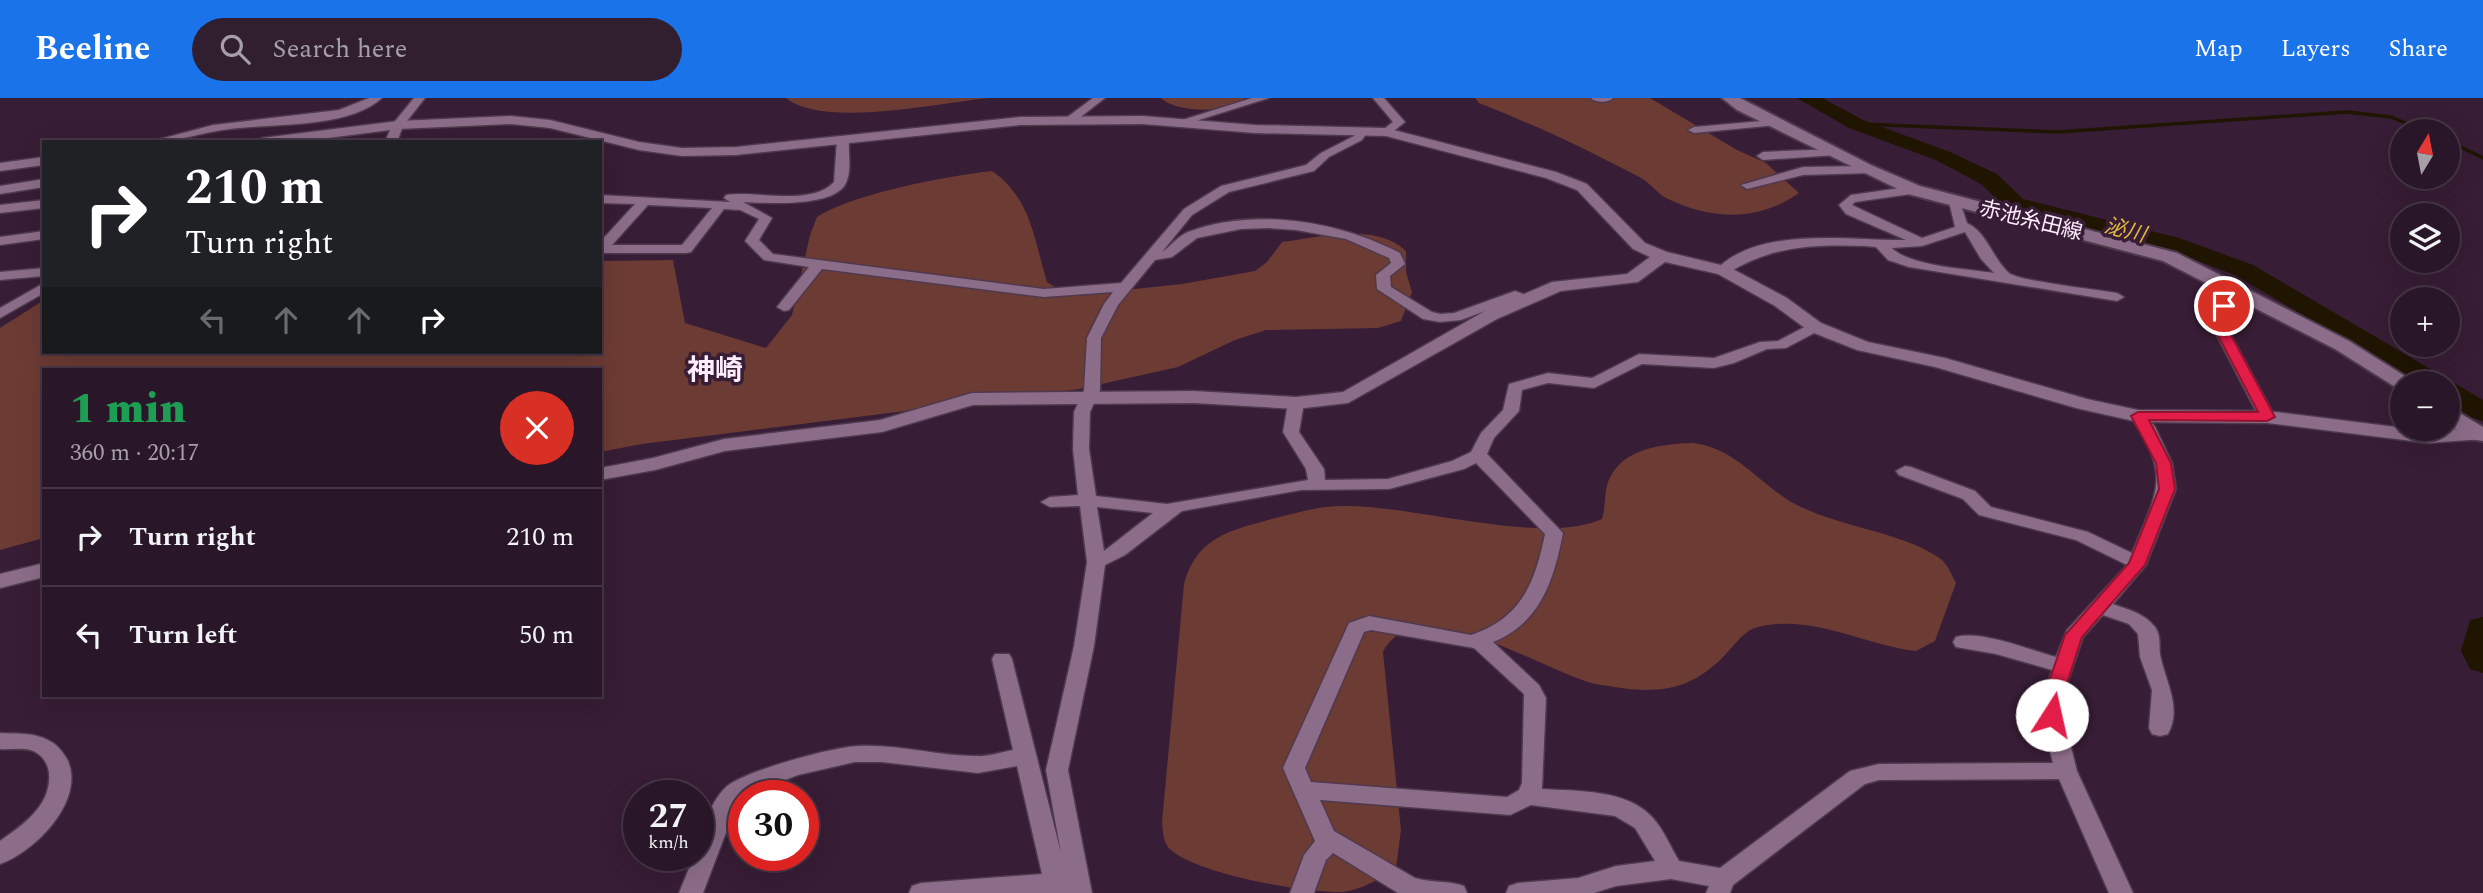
<!DOCTYPE html>
<html lang="en">
<head>
<meta charset="utf-8">
<style>
	body { margin:0; font-family:Spectral,"Noto Sans JP",serif; background:#311f30; color:#f1f3f6; height:100vh; display:flex; flex-direction:column; font-size:26px; white-space:nowrap }
	* { box-sizing:border-box; margin:0 }
	p { font-size:23px; color:#a59fa8 }
	.icon { flex:none; width:38px; height:38px; fill:none; stroke:currentColor; stroke-width:2; stroke-linecap:round; stroke-linejoin:round }
	.map { position:relative; flex:1; overflow:hidden }
	.sheet { position:absolute; left:42px; top:270px; width:560px; height:329px; display:flex; flex-direction:column; background:#291628; border-radius:0px; box-shadow:0 7px 28px #0002,0 0 0 2px #453545 }
	.sheet>* { flex:none }
	.hud { position:absolute; left:42px; top:42px; width:560px; height:214px; border-radius:0px; box-shadow:0 7px 28px #0002,0 0 0 2px #453545; background:#202124; color:#fff; overflow:hidden }
	.needle { width:46px; rotate:10deg }
	.buttons { position:absolute; left:2390px; top:21px; display:grid; gap:14px }
	.buttons a { display:grid; place-items:center; width:70px; height:70px; border-radius:50%; background:#291628; box-shadow:0 7px 28px #0002,0 0 0 2px #453545; font-size:35px }
	.speed { position:absolute; left:623px; top:682px; display:flex; gap:14px; font-size:35px; font-weight:700; text-align:center }
	.speed>* { display:grid; place-content:center; width:91px; height:91px; border-radius:50%; background:#291628; box-shadow:0 7px 28px #0002,0 0 0 2px #453545; line-height:1 }
	.speed small { font-size:18px; font-weight:400 }
	.speed .limit { border:10px solid #d22; background:#fff; color:#111 }
	.pin { position:absolute; display:grid; place-items:center; width:60px; height:60px; color:#fff; margin:-30px; border:4px solid #fff; border-radius:50%; box-shadow:0 2px 7px #0007 }
	.me { position:absolute; width:77px; margin:-38px; rotate:10deg; stroke-linejoin:round; filter:drop-shadow(0 0 5px #0008) }
	.turn { display:flex; align-items:center; gap:24px; height:147px; padding:0 28px; font-size:32px }
	.turn .icon { width:91px; height:91px; stroke-width:2.5 }
	.turn b { display:block; font-size:49px; line-height:60px }
	.lanes { display:flex; align-items:center; height:66px; padding:0 28px; background:#0003; justify-content:center; gap:35px; direction:ltr }
	.lanes .off { opacity:.35 }
	.round { display:grid; place-items:center; flex:none; width:74px; height:74px; border-radius:37px; background:#311f30 }
	.overview { display:flex; align-items:center; justify-content:space-between; height:119px; padding:0 28px }
	h1 { font-size:42px; font-weight:800; line-height:52px; color:#1e9e55 }
	ul { padding:0; list-style:none }
	li { display:flex; align-items:center; gap:21px; height:98px; padding:0 28px; border-top:2px solid #453545 }
	li div { flex:1 }
	li b { display:block; font-size:26px }
	li em { font-style:normal }
	header { display:flex; align-items:center; gap:42px; box-sizing:border-box; height:98px; padding:0 35px; background:#1a73e8; color:#fff }
	header strong { font-size:33px }
	nav { display:flex; gap:38px; margin-inline-start:auto; font-size:24px }
	.search { width:490px; height:63px; background:#311f30; display:flex; align-items:center; gap:18px; box-sizing:border-box; padding:0 24px; border-radius:38px; color:#a59fa8; font-size:26px }
	.map>svg:first-child { display:block }
	.green { fill:#6c3b34 }
	.lines { fill:none; stroke-linecap:round; stroke-linejoin:round }
	.stream { stroke:#1f1500; stroke-width:3.5 }
	.river { fill:#1f1500; fill-rule:evenodd }
	.minor-casing { stroke:#4e394d; stroke-width:3 }
	.tertiary-casing { stroke:#4e394d; stroke-width:3 }
	.secondary-casing { stroke:#4e394d; stroke-width:4 }
	.minor { fill:#8c6d89; fill-rule:evenodd }
	.tertiary { fill:#8c6d89; fill-rule:evenodd }
	.secondary { fill:#8c6d89; fill-rule:evenodd }
	.route { fill:#e11d48; stroke:#92132f; stroke-width:2 }
	.labels { text-anchor:middle; dominant-baseline:central; stroke-width:7; stroke-linejoin:round; paint-order:stroke }
	.far-street-label { font-size:21px; fill:#feedfc; stroke:#371d35 }
	.far-water-label { font-size:21px; font-style:italic; fill:#e3b93e; stroke:#371d35 }
	.quarter-label { font-size:28px; font-weight:bold; fill:#feedfc; stroke:#371d35 }
</style>
</head>
<body>
<header>
<strong>Beeline</strong>
<div class="search"><svg class="icon" aria-label="search" viewBox="0 0 24 24"><circle cx="10" cy="10" r="6"/><path d="M15 15l6 6"/></svg>Search here</div>
<nav><a>Map</a><a>Layers</a><a>Share</a></nav>
</header>
<div class="map">
<svg width="2483" height="795" viewBox="0 0 2483 795">
	<rect width="100%" height="100%" fill="#371d35"/>
	<!-- green -->
	<path class="green" d="M786 0H990C943 4 824 31 786 0Z
		M1161 0H1245C1231 16 1175 15 1161 0Z
		M1475 0H1650L1737 52 1766 65 1799 95C1758 124 1710 122 1666 100 1657 95 1650 85 1641 80 1629 73 1615 67 1602 60 1562 39 1521 22 1479 5Z
		M992 73C1031 100 1034 141 1047 184L1063 194 1087 196 1182 186 1255 173 1267 164 1282 144C1319 139 1376 124 1406 153V174L1412 194 1401 223 1378 230 1266 232 1235 242 1178 269 1079 291 642 346 600 354V271H44V440L0 452V230L44 202V254H600V163L673 162 685 225 766 250 792 217 810 137 817 119C855 95 947 78 992 73Z
		M1693 345C1732 349 1757 382 1788 402 1832 429 1904 433 1942 462 1948 467 1952 478 1956 485L1935 543 1916 553C1863 547 1809 514 1755 530 1744 533 1732 550 1724 558 1684 599 1648 595 1596 586 1547 576 1417 487 1383 554L1401 732 1396 770C1382 780 1361 792 1343 794 1305 795 1202 777 1172 753 1163 746 1163 735 1162 724L1184 486C1195 445 1222 434 1261 424 1288 417 1316 408 1344 408 1414 407 1543 448 1602 421 1606 409 1604 395 1608 384 1621 350 1662 346 1693 345Z"/>
	<g class="lines">
		<!-- stream -->
		<path class="stream" d="M1860 26 2058 34 2347 14 2391 19 2425 33
			M2448 43 2483 60"/>
		<!-- river -->
		<path class="river" d="M1797 0H1822L1863 22 1950 54 1997 76 2023 101 2179 140 2253 167 2483 302V323L2473 320 2448 305V285H2418L2235 177 2164 150 2007 111 1981 86 1936 62 1849 30Z
			M2483 519V575L2470 571 2461 553 2470 522Z"/>
		<!-- minor casing -->
		<g class="minor-casing">
			<path id="minor" d="M369 0H382C348 31 274 25 230 31 203 34 177 44 149 44L213 27 339 12Z
				M414 0H425L403 28 397 44H385L392 27Z
				M1093 0H1105L1074 24H1066V20Z
				M1252 0H1269L1186 26 1176 24Z
				M1373 0H1384L1405 24 1390 36 1380 34 1393 24Z
				M1591 0H1613C1609 5 1595 5 1591 0Z
				M1773 22 1779 25 1777 27 1694 35 1688 32 1694 29Z
				M1358 31 1368 33 1362 42 1329 59 1314 73 1229 94 1192 117 1162 154C1171 148 1178 138 1188 134 1254 109 1339 123 1400 155L1405 166 1390 178 1391 189 1432 214 1440 216 1454 215 1515 193 1532 199V205L1515 202 1461 222 1440 224 1423 221 1377 191 1376 177 1391 165 1389 160 1346 141 1296 132 1268 130 1241 131 1197 140 1172 159 1155 162 1118 207 1101 240 1100 292 1090 314 1089 351 1096 398 1167 406 1308 382 1306 371 1283 334 1288 305 1296 300 1304 305 1299 334 1324 371 1325 382 1388 381 1452 363 1471 354 1481 335 1503 312 1509 286 1548 275 1592 280 1639 256 1714 260 1760 244 1778 243 1810 226H1820V232L1786 250 1767 251 1734 265 1714 270 1642 266 1594 290 1548 285 1522 292 1519 313 1494 340 1487 356 1563 435C1554 481 1541 525 1493 544L1539 587 1546 600 1542 691C1576 693 1628 691 1653 720 1664 732 1670 748 1679 763L1720 770 1850 673 1879 666 2053 665C2043 624 2037 613 2052 572L1996 556 1956 549 1953 544 1956 539C1981 532 2030 552 2056 559L2067 532 2127 467 2076 442 1979 417 1963 401 1899 377 1896 373 1905 368 1911 369 1975 393 1991 409 2088 434 2132 455C2157 394 2172 377 2130 318L2132 315H2144L2155 329 2172 365 2176 391 2146 467 2113 506C2129 512 2144 515 2155 529 2161 537 2159 547 2160 556 2164 581 2183 609 2168 636L2160 638 2152 636 2149 630 2152 592 2140 559 2138 536 2129 526 2103 517 2083 539 2062 601 2063 617 2077 673 2133 795H2109L2059 681 1879 682 1865 686 1733 787 1730 795H1706L1709 788 1671 781 1616 788 1594 795H1506L1509 788 1518 785 1578 780 1616 768 1655 763 1635 730 1615 718 1531 707 1510 717 1320 702 1334 733 1415 780C1431 785 1448 782 1464 788L1467 795H1398L1333 755 1326 762 1314 795H1290L1304 757 1315 743 1283 670 1349 525 1369 518 1471 537C1522 520 1535 484 1545 436L1476 365 1464 371 1389 391 1301 392 1182 413 1125 457 1105 467 1094 548 1068 672 1092 795H909L912 788 921 785 1042 776 1017 668 978 675 882 664H855L798 677 744 698 735 711 703 795H679L694 758H698C698 737 710 704 726 689 744 673 833 649 858 648 898 646 937 658 976 658 988 659 1001 654 1013 652L992 561 995 556H1009L1012 561 1061 755 1046 672 1074 548 1087 464 1080 408 1050 409 1041 404 1050 399 1078 397 1073 351 1074 314 1084 292 1087 240 1104 206 1113 194 1044 199 822 171 789 212 784 213 777 209 809 169 764 162 745 143 759 121 740 112 724 111 691 154 686 155H600V144L635 106 600 105V97L730 104 724 100 726 97C756 92 811 109 834 84L837 41 843 38 849 41C848 54 852 72 846 85 834 110 766 105 743 104L772 120 759 142 773 156 1044 191 1121 185 1184 111 1221 88 1306 67 1321 55 1354 38ZM648 107 712 110 682 147H612ZM1097 409 1153 415 1104 453ZM1371 532 1474 550 1524 596 1522 685 1519 692 1507 699 1311 684 1305 670 1364 534Z
				M1833 51 1837 53V57L1763 62 1757 58 1763 54Z
				M44 59V67L0 73V65Z
				M1867 68 1871 69V75L1803 77 1747 91 1741 87 1803 69Z
				M1914 88 1920 92 1918 95 1855 104 1852 107 1922 140 1955 129 1949 104 1959 101 1967 125C1987 134 1992 160 2009 175 2018 183 2099 192 2117 195L2124 199 2117 203 1909 169 1888 162 1876 149 1865 148C1815 146 1771 148 1728 175L1723 176 1716 172C1758 127 1852 143 1906 142L1846 116 1839 107 1851 97ZM1965 134 1981 161 1994 175C1968 171 1909 168 1892 150L1922 148Z
				M44 102V110L0 115V107Z
				M44 133V141L0 147V139Z
				M44 170V178L0 182V174Z
				M2209 172 2216 176 2231 207 2225 226 2275 319 2273 322H2261L2259 319 2211 226 2217 207 2202 176Z
				M44 185V195L0 220V210Z
				M0 635C16 636 33 634 48 642 57 646 62 653 67 661 87 701 35 754 0 766V743C23 727 52 707 49 675 48 665 42 657 33 653 24 649 10 652 0 651Z"/>
		</g>
		<!-- tertiary casing -->
		<g class="tertiary-casing">
			<path id="tertiary" d="M511 18 550 22 639 44 682 50 736 49 1020 19 1143 18 1255 27 1386 30 1556 74 1587 86 1645 145 1667 154 1729 169 1787 200 1821 225 1868 244 1945 260 2087 301 2138 312 2267 313 2428 333 2478 330 2483 331V341L2428 345 2267 325 2138 324 2076 310 1935 269 1857 252 1809 233 1775 208 1718 176 1665 164 1638 184 1561 193 1497 221 1348 305 1296 311 1194 305 973 307 882 334 725 353 655 372 600 382V370L653 360 724 341 880 322 972 295 1194 293 1296 299 1343 294 1485 213 1552 184 1627 176 1650 159 1633 151 1577 92 1546 80 1386 38 1255 35 1143 26 1020 27 736 57 682 58 639 52 550 30 511 26 398 31 297 44H255L262 40 398 23Z
				M44 81V89L0 96V88Z
				M44 465V479L0 490V476Z"/>
		</g>
		<!-- secondary casing -->
		<g class="secondary-casing">
			<path id="secondary" d="M1722 0H1740L1871 67 1920 88 2177 155 2349 243 2416 285H2403V291L2397 290 2335 251 2163 163 1908 96 1737 12Z
				M2448 308 2483 329V343L2470 341 2448 326Z"/>
		</g>
		<!-- minor -->
		<use href="#minor" class="minor"/>
		<!-- tertiary -->
		<use href="#tertiary" class="tertiary"/>
		<!-- secondary -->
		<use href="#secondary" class="secondary"/>
	</g>
	<!-- route -->
	<path class="route" d="M2219 205 2230 208 2225 226 2275 319 2267 323 2149 322 2171 365 2175 391 2145 467 2082 539 2062 601 2059 622H2045L2043 601 2065 537 2129 465 2159 391 2156 365 2131 318 2138 314H2258L2212 226Z"/>
	<g class="labels">
		<!-- far-street labels -->
		<g class="far-street-label">
			<text transform="translate(2031 123) rotate(14)">赤池糸田線</text>
		</g>
		<!-- far-water labels -->
		<g class="far-water-label">
			<text transform="translate(2125 133) rotate(14)">泌川</text>
		</g>
		<!-- quarter labels -->
		<g class="quarter-label">
			<text x="715" y="272">神崎</text>
		</g>
	</g>
</svg>
<div class="buttons">
<a><svg class="needle" viewBox="-14 -14 28 28"><path d="M0-13l5 13h-10z" fill="#e53935"/><path d="M0 13l5-13h-10z" fill="#a59fa8"/></svg></a>
<a><svg class="icon" aria-label="layers" viewBox="0 0 24 24"><path d="M12 4l9 5-9 5-9-5zM3 14l9 5 9-5"/></svg></a>
<a>+</a>
<a>−</a>
</div>
<div class="speed"><div>27<small>km/h</small></div><div class="limit">30</div></div>
<div class="pin" style="left:2224px;top:208px;background:#d93025"><svg class="icon" aria-label="arrive" viewBox="0 0 24 24"><path d="M6 21V4h12l-3 4 3 4H6"/></svg></div>
<svg class="me" style="left:2052px;top:617px" viewBox="-20 -20 40 40"><circle r="19" fill="#fff"/><path d="M0-13L10 11 0 6-10 11z" fill="#e11d48"/></svg>
<div class="hud">
<div class="turn"><svg class="icon" aria-label="right" viewBox="0 0 24 24"><path d="M7 20v-9h11M14 6l5 5-5 5"/></svg><div><b>210 m</b>Turn right</div></div>
<div class="lanes"><svg class="icon off" aria-label="left" viewBox="0 0 24 24"><path d="M17 20v-9H6M10 6l-5 5 5 5"/></svg><svg class="icon off" aria-label="ahead" viewBox="0 0 24 24"><path d="M12 20V5M6 11l6-6 6 6"/></svg><svg class="icon off" aria-label="ahead" viewBox="0 0 24 24"><path d="M12 20V5M6 11l6-6 6 6"/></svg><svg class="icon" aria-label="right" viewBox="0 0 24 24"><path d="M7 20v-9h11M14 6l5 5-5 5"/></svg></div>
</div>
<section class="sheet">
<div class="overview"><div><h1>1 min</h1><p>360 m · 20:17</p></div><a class="round" style="background:#d93025;color:#fff"><svg class="icon" aria-label="close" viewBox="0 0 24 24"><path d="M6 6l12 12M18 6L6 18"/></svg></a></div>
<ul>
<li><svg class="icon" aria-label="right" viewBox="0 0 24 24"><path d="M7 20v-9h11M14 6l5 5-5 5"/></svg><div><b>Turn right</b></div><em>210 m</em></li>
<li><svg class="icon" aria-label="left" viewBox="0 0 24 24"><path d="M17 20v-9H6M10 6l-5 5 5 5"/></svg><div><b>Turn left</b></div><em>50 m</em></li>
</ul>
</section>
</div>
</body>
</html>
